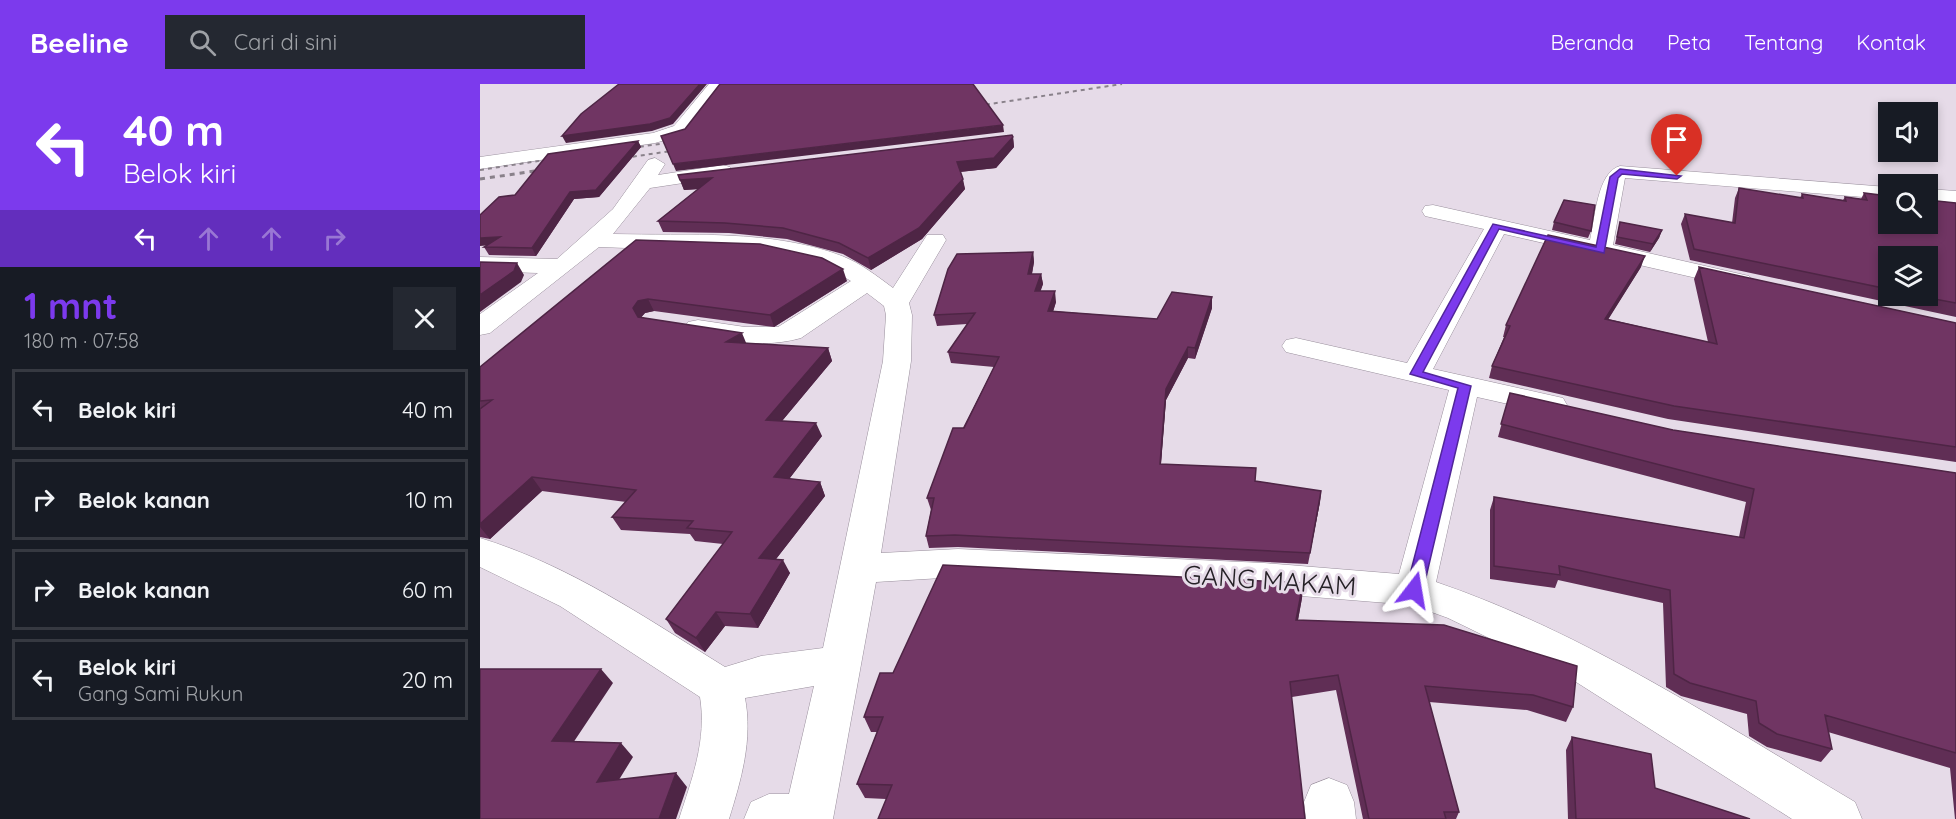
<!DOCTYPE html>
<html lang="id">
<head>
<meta charset="utf-8">
<style>
	body { margin:0; font-family:Quicksand,sans-serif; background:#242831; color:#f1f3f6; height:100vh; display:flex; flex-direction:column; font-size:22px; white-space:nowrap }
	* { box-sizing:border-box; margin:0 }
	p { font-size:20px; color:#9ea1a6 }
	.icon { flex:none; width:33px; height:33px; fill:none; stroke:currentColor; stroke-width:2; stroke-linecap:round; stroke-linejoin:round }
	.map { position:relative; flex:1; overflow:hidden }
	.drawer { display:flex; flex-direction:column; background:#171b24; width:480px }
	.drawer>* { flex:none }
	.hud { background:#7c3aed; color:#fff; overflow:hidden }
	.tools { position:absolute; left:1398px; top:18px; display:grid; gap:12px }
	.tools a { display:grid; place-items:center; width:60px; height:60px; border-radius:0px; background:#171b24; box-shadow:0 3px 9px #0003; font-size:30px }
	.pin { position:absolute; display:grid; place-items:center; width:51px; height:51px; color:#fff; margin:-62px -26px; border-radius:50% 50% 50% 0; rotate:-45deg; box-shadow:0 0 6px #0007 }
	.pin .icon { rotate:45deg }
	.me { position:absolute; width:66px; margin:-33px; rotate:14deg; stroke-linejoin:round; filter:drop-shadow(0 0 4px #0008) }
	.turn { display:flex; align-items:center; gap:21px; height:126px; padding:0 24px; font-size:27px }
	.turn .icon { width:78px; height:78px; stroke-width:2.5 }
	.turn b { display:block; font-size:42px; line-height:51px }
	.lanes { display:flex; align-items:center; height:57px; padding:0 24px; background:#0003; justify-content:center; gap:30px; direction:ltr }
	.lanes .off { opacity:.35 }
	.round { display:grid; place-items:center; flex:none; width:63px; height:63px; border-radius:0px; background:#242831 }
	.head { display:flex; align-items:center; justify-content:space-between; height:102px; padding:0 24px }
	h1 { font-size:36px; font-weight:700; line-height:45px; color:#7c3aed }
	ul { padding:0; list-style:none }
	li { display:flex; align-items:center; gap:18px; height:81px; margin:0 12px 9px; padding:0 12px; border:3px solid #363941; border-radius:0px }
	li div { flex:1 }
	li b { display:block; font-size:22px }
	li em { font-style:normal }
	header { display:flex; align-items:center; gap:36px; box-sizing:border-box; height:84px; padding:0 30px; background:#7c3aed; color:#fff }
	header strong { font-size:28px }
	nav { display:flex; gap:33px; margin-inline-start:auto; font-size:21px }
	.search { width:420px; height:54px; background:#242831; display:flex; align-items:center; gap:15px; box-sizing:border-box; padding:0 21px; border-radius:0px; color:#9ea1a6; font-size:22px }
	main { display:flex; flex:1; min-height:0 }
	.map>svg:first-child { display:block }
	.lines { fill:none; stroke-linecap:round; stroke-linejoin:round }
	.minor-casing { stroke:#998f9c; stroke-width:1 }
	.minor { fill:#fff; fill-rule:evenodd }
	.rail-far1 { stroke:#89818a; stroke-width:2; stroke-dasharray:4 4; stroke-linecap:butt }
	.rail { stroke:#89818a; stroke-width:3; stroke-dasharray:5 5; stroke-linecap:butt }
	.wall { fill:#602e55; fill-rule:evenodd }
	.shaded-wall { fill:#4e2545 }
	.building { fill:#703563; stroke:#4e2545; stroke-width:1.5 }
	.route { fill:#7c3aed; stroke:#51269a; stroke-width:1.5 }
	.labels { text-anchor:middle; dominant-baseline:central; stroke-width:6; stroke-linejoin:round; paint-order:stroke }
	.near-street-label { font-size:26px; fill:#252126; stroke:#e6dbe8 }
</style>
</head>
<body>
<header>
<strong>Beeline</strong>
<div class="search"><svg class="icon" aria-label="search" viewBox="0 0 24 24"><circle cx="10" cy="10" r="6"/><path d="M15 15l6 6"/></svg>Cari di sini</div>
<nav><a>Beranda</a><a>Peta</a><a>Tentang</a><a>Kontak</a></nav>
</header>
<main>
<section class="drawer">
<div class="hud">
<div class="turn"><svg class="icon" aria-label="left" viewBox="0 0 24 24"><path d="M17 20v-9H6M10 6l-5 5 5 5"/></svg><div><b>40 m</b>Belok kiri</div></div>
<div class="lanes"><svg class="icon" aria-label="left" viewBox="0 0 24 24"><path d="M17 20v-9H6M10 6l-5 5 5 5"/></svg><svg class="icon off" aria-label="ahead" viewBox="0 0 24 24"><path d="M12 20V5M6 11l6-6 6 6"/></svg><svg class="icon off" aria-label="ahead" viewBox="0 0 24 24"><path d="M12 20V5M6 11l6-6 6 6"/></svg><svg class="icon off" aria-label="right" viewBox="0 0 24 24"><path d="M7 20v-9h11M14 6l5 5-5 5"/></svg></div>
</div>
<div class="head"><div><h1>1 mnt</h1><p>180 m · 07:58</p></div><a class="round"><svg class="icon" aria-label="close" viewBox="0 0 24 24"><path d="M6 6l12 12M18 6L6 18"/></svg></a></div>
<ul>
<li><svg class="icon" aria-label="left" viewBox="0 0 24 24"><path d="M17 20v-9H6M10 6l-5 5 5 5"/></svg><div><b>Belok kiri</b></div><em>40 m</em></li>
<li><svg class="icon" aria-label="right" viewBox="0 0 24 24"><path d="M7 20v-9h11M14 6l5 5-5 5"/></svg><div><b>Belok kanan</b></div><em>10 m</em></li>
<li><svg class="icon" aria-label="right" viewBox="0 0 24 24"><path d="M7 20v-9h11M14 6l5 5-5 5"/></svg><div><b>Belok kanan</b></div><em>60 m</em></li>
<li><svg class="icon" aria-label="left" viewBox="0 0 24 24"><path d="M17 20v-9H6M10 6l-5 5 5 5"/></svg><div><b>Belok kiri</b><p>Gang Sami Rukun</p></div><em>20 m</em></li>
</ul>
</section>
<div class="map">
<svg width="1476" height="735" viewBox="0 0 1476 735">
	<rect width="100%" height="100%" fill="#e6dbe8"/>
	<g class="lines">
		<!-- minor casing -->
		<g class="minor-casing">
			<path id="minor" d="M229 0H245L206 50 175 59 0 85V73L173 49 194 42Z
				M175 74 185 80 178 91 243 81 250 83 253 87 250 91 243 93 170 104 133 150C208 152 291 145 362 172 380 179 397 192 413 204L447 151H463L466 156 429 219 432 231 431 277 401 469 478 465 784 479 919 490 969 306 806 268 802 262 806 256 816 254 927 279 1004 145 945 132 942 127 945 122 953 121 1110 156C1115 135 1117 88 1140 82L1408 103V115L1145 94 1133 161 1269 192 1272 197 1269 202 1260 204 1024 150 953 285 1083 314 1087 321 1083 328 1072 330 997 313 956 498C1106 549 1239 638 1375 718L1382 735H1312L1085 591 968 534 932 521 784 509 478 493 396 498 353 735H264L271 718 289 710H309L334 602 265 614C273 656 261 696 249 735H199C212 695 227 656 220 613L80 522 0 483V454C89 481 166 534 245 583L281 572 343 564 403 277 406 231 404 222 387 209 321 254C285 264 254 258 218 252L208 250 204 244 208 238 218 236 265 243H298L371 197 347 183 285 169 119 163 10 249 0 251V230L58 189 0 187V173L77 175 133 125 168 76Z
				M1448 105 1476 107V119L1448 117Z
				M849 694 867 701 874 718 876 735H826L824 718 831 701Z"/>
		</g>
		<!-- minor -->
		<use href="#minor" class="minor"/>
		<!-- rail-far1 -->
		<path class="rail-far1" d="M490 23 642 0
			M144 65 200 57
			M137 75 205 65
			M0 86 78 74
			M51 88 71 85"/>
		<!-- rail -->
		<path class="rail" d="M0 95 62 86"/>
	</g>
	<!-- wall -->
	<path class="wall" d="M533 53 534 63 516 84 480 88 485 105 442 155 391 186 363 170 307 155 249 149 183 148 178 137 218 105 204 106 198 91Z
		M158 57 161 63 119 113 94 115 56 172 9 171 4 163 6 162 35 111Z
		M1259 104 1320 114 1322 110 1363 116 1365 113 1381 115 1384 109 1476 119V233L1210 176 1201 140 1205 130 1252 139 1255 114ZM1408 172 1448 212H1408Z
		M1074 138 1111 147 1108 154 1072 146Z
		M1140 138 1182 146 1179 154 1170 168 1135 160Z
		M156 156 367 197 294 243 174 227 165 229 161 233 266 259 348 264 352 277 302 337 342 352 309 395 340 398 345 412 296 475 310 489 278 544 245 542 225 568 195 549 186 535 243 460 215 457 210 450 141 446 132 433 146 418 62 407 10 455 0 453V283Z
		M553 168 554 178 552 190H561L563 200 560 207 576 218 573 227 677 235 732 213V224L715 275 708 274 686 316 681 380 775 397 841 407 840 418 828 480 478 463 449 464 446 452 451 426 447 414 514 283 471 279 468 268 487 240 457 242 454 231Z
		M1161 183 1128 235 1228 258 1214 195 1219 183 1476 239V378L1188 335 1009 294 1012 282 1024 253H1023L1026 241Z
		M1030 309 1193 346 1476 389V735H1475L1470 684 1348 648 1352 665 1341 678 1287 663 1269 652 1267 630 1201 612 1186 603 1183 519 1078 496 1075 504 1010 495V426L1014 413 1259 453 1266 418 1018 353Z
		M823 499 822 514 818 536 1093 623 1086 638 1047 626 949 618 979 728 976 735H883L856 606 812 613 406 715 385 714 377 700 397 648H391L384 633 413 589Z
		M1092 653 1175 704 1270 735H1088L1086 666Z"/>
	<!-- shaded-wall -->
	<path class="shaded-wall" d="M220 0H227L193 40 172 47 86 59 82 52Z
		M523 41 524 48 196 87 193 80Z
		M533 53 534 63 516 84 479 88 477 78Z
		M158 57 161 63 119 113 94 115 56 172 52 164 90 108Z
		M232 94 236 104 204 106 200 96Z
		M483 95 485 105 442 155 391 186 388 174Z
		M1182 146 1179 154 1170 168 1173 160Z
		M20 153 24 160 0 162V154Z
		M553 168 554 178 550 200 548 190Z
		M1165 172 1161 183 1121 247 1125 235Z
		M37 179 44 191 41 198 0 228V211Z
		M363 185 367 197 294 243 290 231Z
		M561 190 563 200 557 218 555 207Z
		M575 207 576 218 570 238 568 227Z
		M732 213V224L715 275V264Z
		M168 215 174 227 165 229 159 236 153 224 158 217Z
		M262 249 267 261 246 258Z
		M708 263V274L686 316 680 392V380L686 305Z
		M348 264 352 277 292 349 286 336Z
		M336 339 342 352 300 407 294 393Z
		M52 393 62 407 10 455 0 443V440Z
		M340 398 345 412 286 488 279 474Z
		M841 407 840 418 828 480 830 469Z
		M303 476 310 489 278 544 270 530Z
		M823 499 822 514 815 552 816 536Z
		M236 528 245 542 225 568 216 554Z
		M121 585 133 599 85 671 72 657Z
		M141 659 153 673 129 712 117 698Z
		M196 689 207 703 196 735H179Z"/>
	<!-- building -->
	<path class="building" d="M139 0H220L190 34 170 40 82 52 101 30Z
		M240 0H493L523 41 193 80 181 52 205 45Z
		M532 51 533 53 514 74 477 78 483 95 439 144 388 174 359 159 303 144 245 139 178 137 232 94 200 96 198 91Z
		M158 57 116 106 90 108 52 164 4 163 20 153 0 154V131L19 113 35 111 68 70Z
		M1259 104 1323 114 1322 110 1366 117 1365 113 1387 116 1384 109 1408 112V140H1448V116L1476 119V219L1438 212H1448V172H1408V205L1214 165 1205 130 1255 139Z
		M1084 116 1115 121 1111 147 1074 138Z
		M1140 138 1182 146 1173 160 1137 153Z
		M1068 151 1165 172 1125 235 1237 260 1219 183 1476 239V363L1194 322 1012 282 1030 242 1026 241Z
		M156 156 280 160 342 174 363 185 290 231 168 215 158 217 153 224 158 233 262 249 246 258 348 264 286 336 336 339 294 393 340 398 279 474 303 476 270 530 236 528 216 554 186 535 252 448 207 444 213 437 132 433 156 406 52 393 0 440V325L12 316 0 317V283Z
		M553 168 548 190H561L555 207H575L568 227 677 235 692 208 732 213 715 264 708 263 686 305 680 380 776 384 775 397 841 407 830 469 475 451 446 452 454 414H447L473 344H484L519 273 468 268 495 229 454 231 468 185 477 170Z
		M0 178 37 179 34 187 0 211Z
		M1030 309 1193 346 1476 389V669L1345 631 1352 665 1297 650 1279 639 1276 617 1210 599 1194 590 1190 506 1079 482 1080 491 1014 482V413L1264 454 1274 405 1021 340Z
		M463 481 823 499 816 536 964 541 1097 582 1093 623 1053 611 945 602 979 728H964L966 735H889L858 591 810 598 825 735H398L412 701 377 700 403 633H384L400 589H413Z
		M0 585H121L72 657 141 659 117 698 196 689 179 735H0Z
		M1092 653 1171 670 1175 704 1270 735H1096Z"/>
	<!-- route -->
	<path class="route" d="M1140 85 1201 92 1197 95 1142 90 1138 94 1124 169 1019 145 943 288 991 302 943 506 940 511H929L926 506 978 304 930 290 1013 140 1116 163 1130 93Z"/>
	<g class="labels">
		<!-- near-street labels -->
		<g class="near-street-label">
			<text transform="translate(790 496) rotate(4)">GANG MAKAM</text>
		</g>
	</g>
</svg>
<div class="tools">
<a><svg class="icon" aria-label="sound" viewBox="0 0 24 24"><path d="M4 9h4l5-4v14l-5-4H4zM17 9q2 3 0 6"/></svg></a>
<a><svg class="icon" aria-label="search" viewBox="0 0 24 24"><circle cx="10" cy="10" r="6"/><path d="M15 15l6 6"/></svg></a>
<a><svg class="icon" aria-label="layers" viewBox="0 0 24 24"><path d="M12 4l9 5-9 5-9-5zM3 14l9 5 9-5"/></svg></a>
</div>
<div class="pin" style="left:1197px;top:92px;background:#d93025"><svg class="icon" aria-label="arrive" viewBox="0 0 24 24"><path d="M6 21V4h12l-3 4 3 4H6"/></svg></div>
<svg class="me" style="left:934px;top:506px" viewBox="-20 -20 40 40"><path d="M0-17L14 15 0 8-14 15z" fill="#7c3aed" stroke="#fff" stroke-width="4"/></svg>
</div>
</main>
</body>
</html>
